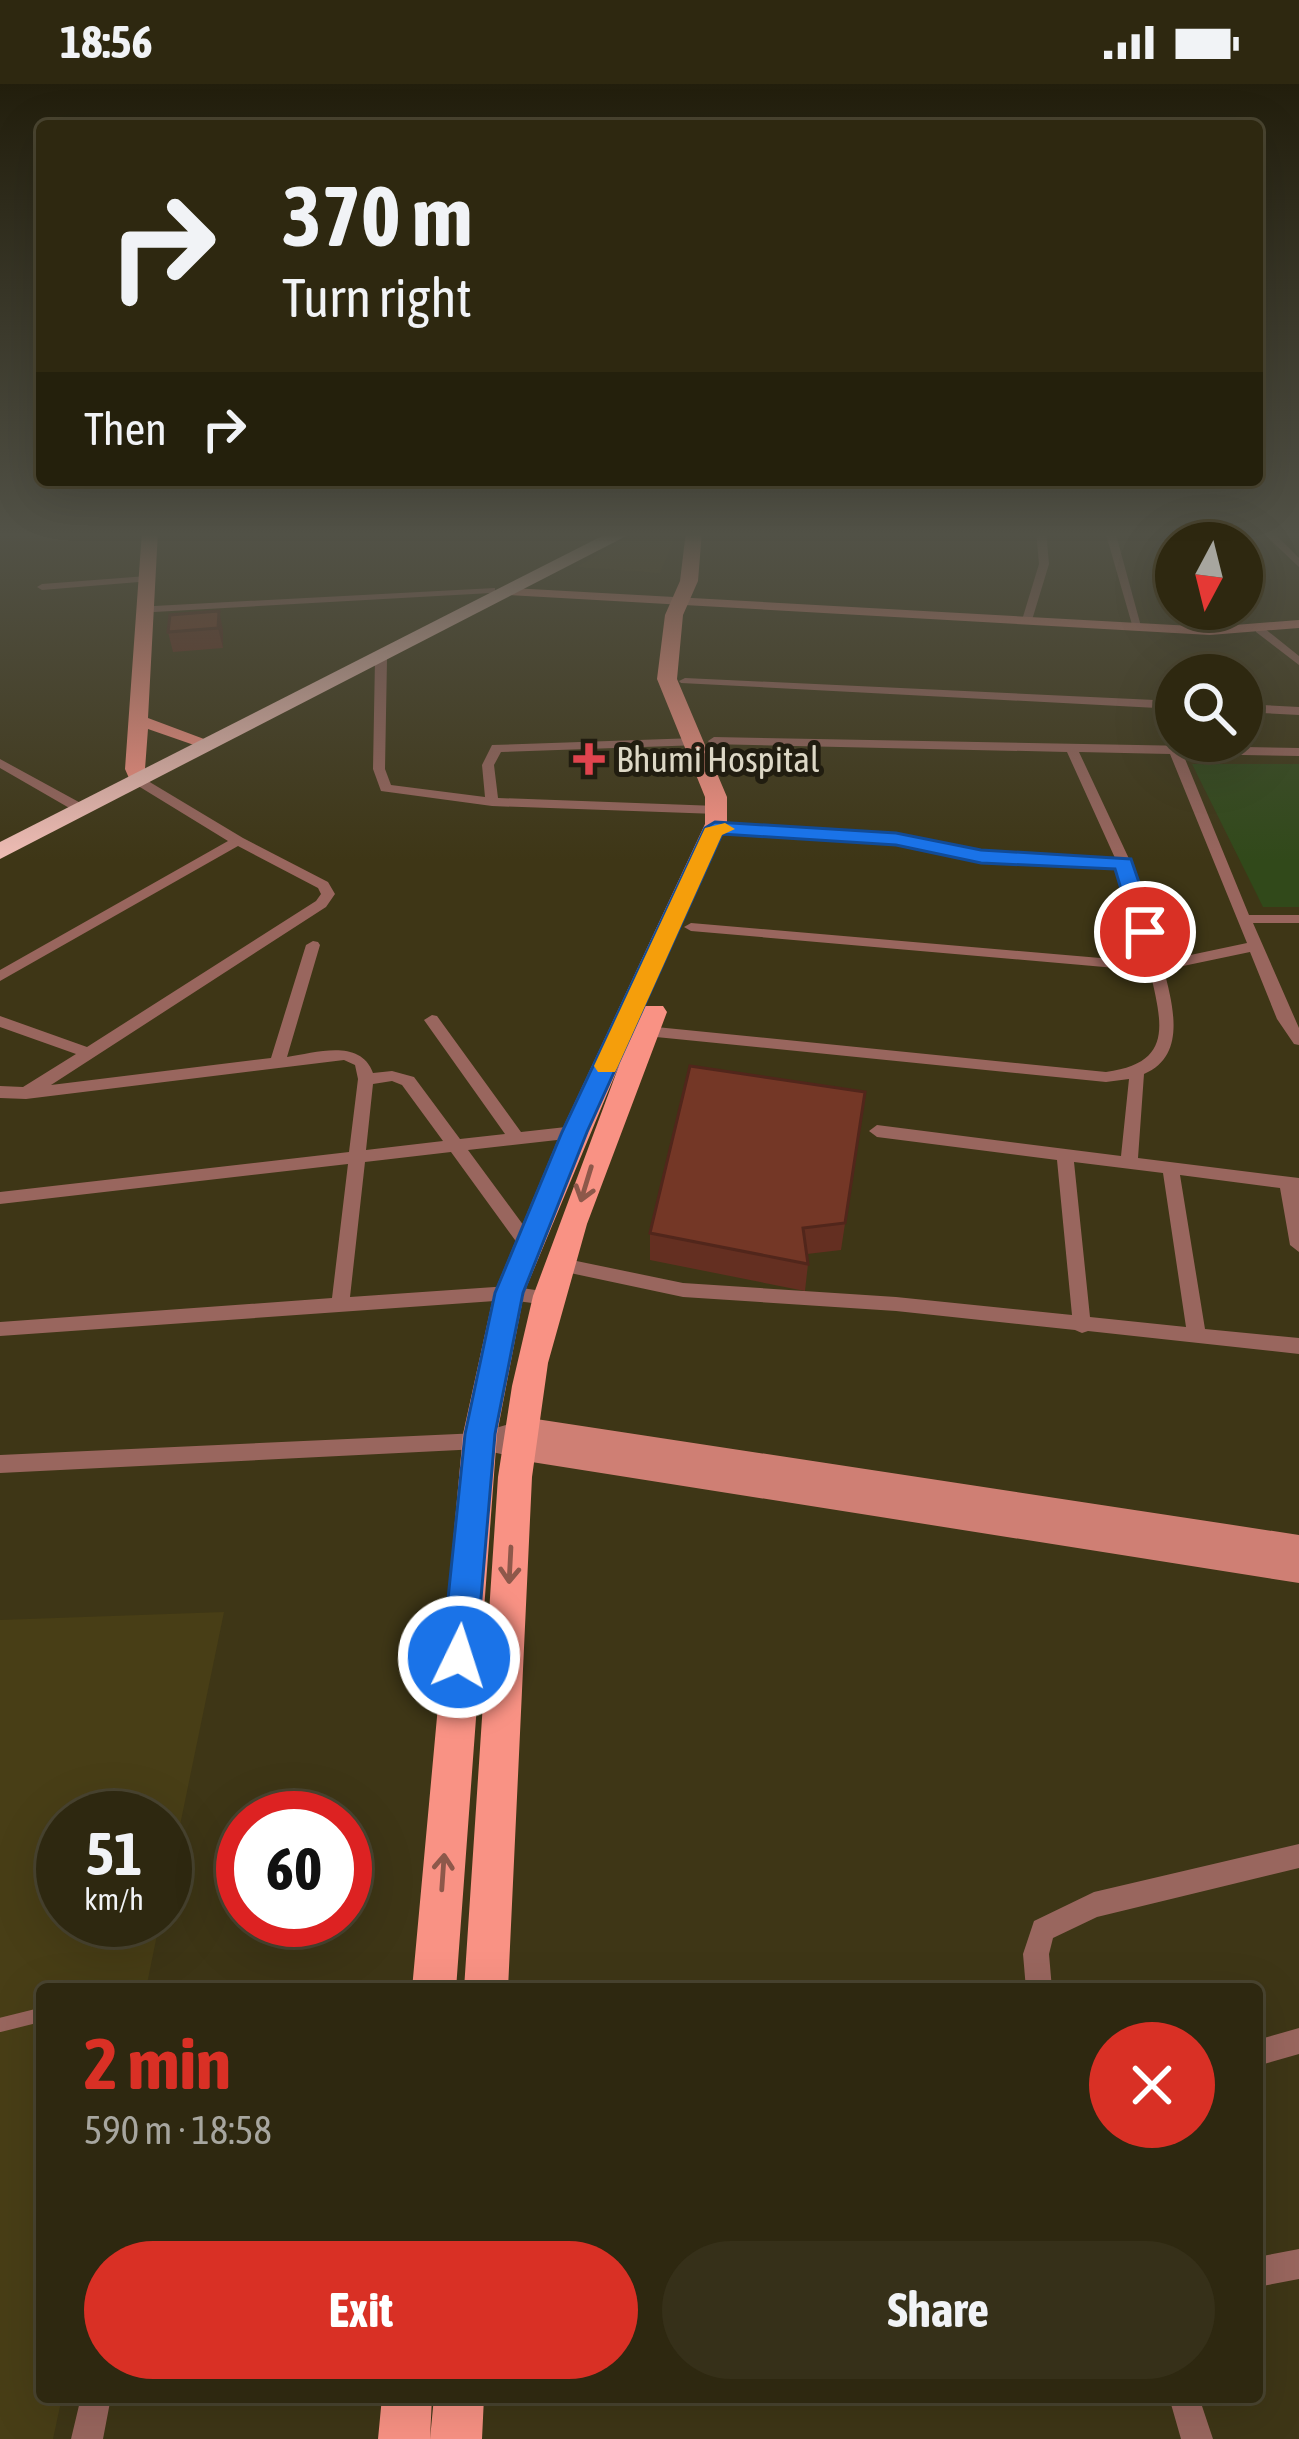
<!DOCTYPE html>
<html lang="en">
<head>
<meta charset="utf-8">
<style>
	body { margin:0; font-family:"Asap Condensed",sans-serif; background:#363019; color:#f1f3f6; height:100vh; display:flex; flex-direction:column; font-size:45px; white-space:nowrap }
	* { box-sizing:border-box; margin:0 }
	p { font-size:39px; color:#a7a69f }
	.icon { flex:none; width:66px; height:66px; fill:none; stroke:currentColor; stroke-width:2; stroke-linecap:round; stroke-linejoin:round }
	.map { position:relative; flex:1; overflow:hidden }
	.sheet { position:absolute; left:36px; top:1899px; width:1227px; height:420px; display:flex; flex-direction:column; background:#2e2810; border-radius:12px; box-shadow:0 12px 48px #0002,0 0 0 3px #494430 }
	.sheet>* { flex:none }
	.guide { position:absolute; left:36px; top:36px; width:1227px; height:366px; border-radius:12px; box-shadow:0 12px 48px #0002,0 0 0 3px #494430; background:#2e2810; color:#f1f3f6; overflow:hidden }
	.needle { width:78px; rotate:187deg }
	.fabs { position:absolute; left:1155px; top:438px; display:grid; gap:24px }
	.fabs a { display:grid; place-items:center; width:108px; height:108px; border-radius:50%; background:#2e2810; box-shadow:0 12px 48px #0002,0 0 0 3px #494430; font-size:60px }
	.speed { position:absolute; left:36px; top:1707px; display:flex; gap:24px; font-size:60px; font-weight:700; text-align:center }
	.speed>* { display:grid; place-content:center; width:156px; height:156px; border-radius:50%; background:#2e2810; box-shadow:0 12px 48px #0002,0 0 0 3px #494430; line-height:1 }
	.speed small { font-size:30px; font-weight:400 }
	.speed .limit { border:18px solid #d22; background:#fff; color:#111 }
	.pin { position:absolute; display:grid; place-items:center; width:102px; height:102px; color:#fff; margin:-51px; border:6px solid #fff; border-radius:50%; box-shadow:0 3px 12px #0007 }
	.me { position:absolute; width:132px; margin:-66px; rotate:4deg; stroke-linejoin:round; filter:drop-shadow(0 0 9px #0008) }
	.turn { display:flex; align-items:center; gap:42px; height:252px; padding:0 48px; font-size:54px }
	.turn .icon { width:156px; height:156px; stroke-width:2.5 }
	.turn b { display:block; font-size:84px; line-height:102px }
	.then { display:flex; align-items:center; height:114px; padding:0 48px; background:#0003; gap:24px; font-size:45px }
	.round { display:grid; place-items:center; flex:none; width:126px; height:126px; border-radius:63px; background:#363019 }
	.summary { display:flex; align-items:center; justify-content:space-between; height:204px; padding:0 48px }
	h1 { font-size:72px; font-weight:700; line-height:90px; color:#d93025 }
	.action { display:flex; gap:24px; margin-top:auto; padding:24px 48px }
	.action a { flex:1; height:138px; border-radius:72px; background:#d93025; color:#fff; font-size:48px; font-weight:700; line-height:138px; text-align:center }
	.action a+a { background:#363019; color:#f1f3f6 }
	.status { display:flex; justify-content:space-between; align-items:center; height:84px; padding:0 60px; background:#2e2810; direction:ltr }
	.status svg { height:33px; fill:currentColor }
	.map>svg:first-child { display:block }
	.built { fill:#483e16 }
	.green { fill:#31491a }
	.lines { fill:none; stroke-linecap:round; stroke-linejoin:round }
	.lane { stroke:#99665e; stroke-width:14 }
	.street { fill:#99665e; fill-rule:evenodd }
	.secondary { fill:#cf7f74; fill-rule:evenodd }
	.primary { fill:#f99284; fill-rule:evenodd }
	.highway { fill:#f0bdb5; fill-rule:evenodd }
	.wall { fill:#642f21 }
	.shaded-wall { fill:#51261b }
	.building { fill:#743726; stroke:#51261b; stroke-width:3 }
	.oneway { stroke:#8d584a }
	.route { fill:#1a73e8; stroke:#114b97; stroke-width:3 }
	.slow { fill:#f59e0b }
	.health-dot { fill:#e0444e; stroke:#211d10; stroke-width:4.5 }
	.labels { text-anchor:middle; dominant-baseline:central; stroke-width:10; stroke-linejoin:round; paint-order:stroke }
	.far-poi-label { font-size:36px; fill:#ddd8c6; stroke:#211d10; text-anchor:start }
</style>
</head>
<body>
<div class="status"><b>18:56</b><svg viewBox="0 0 49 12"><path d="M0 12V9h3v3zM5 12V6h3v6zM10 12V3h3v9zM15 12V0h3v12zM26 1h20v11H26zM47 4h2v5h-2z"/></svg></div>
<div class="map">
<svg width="1299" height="2355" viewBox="0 0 1299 2355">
	<rect width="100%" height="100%" fill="#3e3616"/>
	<!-- built -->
	<path class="built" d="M637 447H678L660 489 577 483Z
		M224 1528 165 1814V1734H63V1836H160L146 1905H42V2313H62L53 2355H0V1536Z"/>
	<!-- green -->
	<path class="green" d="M1192 680H1299V823H1263Z"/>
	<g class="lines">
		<!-- lane -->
		<path class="lane" d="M0 1941 40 1931"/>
		<!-- street -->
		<path class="street" d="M1036 447H1046L1049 480 1032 536 1027 539 1022 536 1039 480Z
			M1105 447H1115L1142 546 1133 544Z
			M1261 447H1272L1299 474V483Z
			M147 492 152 495 151 497 42 506 37 503 42 500Z
			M495 504V508L491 509 154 528 149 525 154 522Z
			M1256 544H1264L1299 572V581L1256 548Z
			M381 572 387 575 385 685 391 701 485 713 482 681 492 661 696 654 702 658 700 661 501 668 494 681 498 714 717 722 724 726 717 730 492 722 381 707 373 685 375 575Z
			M685 594 1176 617V625L681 599 679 597Z
			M1242 620 1299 623V631L1242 628Z
			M714 653 1299 664V672L1183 670 1249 831H1299V839H1253L1299 944V961L1294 960 1277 935 1250 868 1164 886C1173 922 1187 972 1144 990L1138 1074 1299 1094V1168L1290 1161 1280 1104 1180 1091 1205 1245 1299 1254V1270L1088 1247 1082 1249 1075 1246 896 1227 683 1213 556 1186 553 1181 556 1176 562 1174 683 1199 896 1213 1072 1231 1057 1076 877 1053 869 1047 877 1041 1121 1072 1129 995 1106 998 646 952 638 947 646 942 1106 988C1174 979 1162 940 1150 887L691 847 684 843 691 839 1147 878 1118 783 981 776 896 759 715 748 708 744 715 740 896 751 981 768 1115 774 1067 668 710 660 708 657ZM1079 668 1170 670 1247 859 1162 877 1131 779ZM1074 1078 1163 1089 1186 1243 1090 1233Z
			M0 675 88 723 90 726 78 729 0 684Z
			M135 694H143L243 754 328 798 335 810 326 823 51 1001 271 974 306 861 313 857 318 858 320 861 287 973C316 969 360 954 373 989L392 987 414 993 460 1055 505 1050 424 936 432 931 437 932 521 1048 575 1042 583 1048 575 1054 468 1066 535 1157 538 1162 529 1169 523 1167 451 1068 365 1078 350 1213 509 1202 555 1209 557 1214 555 1219 548 1221 509 1216 0 1252V1238L332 1214 348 1080 0 1120V1108L349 1068 358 995 355 981 344 976 26 1015 0 1014V1002L23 1003 76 970 0 943V932L87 963 316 817 321 810 318 804 238 762 0 897V886L228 757 135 700ZM392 997 402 1001 443 1057 366 1066 373 1000Z
			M523 1336 530 1338 533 1344 530 1350 513 1355 526 1359 529 1365 526 1371 519 1374 479 1365 0 1389V1371L479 1349Z
			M1299 1760V1784L1097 1833 1053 1854 1049 1870 1052 1905H1026L1023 1870 1034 1837 1094 1808Z
			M1299 1944V1970L1257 1982V1956Z
			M1299 2165V2195L1257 2203V2173Z
			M81 2313H111L103 2355H71Z
			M1169 2313H1199L1213 2355H1181Z"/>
		<!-- secondary -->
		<path class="secondary" d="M512 504 1210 543 1299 536V544L1210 551 507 511 505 508Z
			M523 1333 1299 1451V1499L519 1376 510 1373 506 1365 510 1357 519 1354 510 1344 514 1336Z"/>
		<!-- primary -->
		<path class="primary" d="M142 447H158L148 634 204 655 194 661 148 645 145 685 150 697 139 703 132 701 125 685Z
			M686 447H702L698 497 683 531 677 595 727 713V740L645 922H663L667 928 587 1140 548 1279 532 1393 508 1905H464L498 1393 512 1302 533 1212 620 979 524 1209 497 1350 456 1905H412L463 1350 494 1209 561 1048 705 740V713L657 595 665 531 680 497Z
			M382 2313H432L430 2355H378Z
			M434 2313H484L482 2355H430Z"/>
		<!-- highway -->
		<path class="highway" d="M612 447H636L0 775V758Z"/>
	</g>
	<!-- wall -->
	<path class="wall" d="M170 531 223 546V564L173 568 168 548Z
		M865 1008 841 1166 807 1170 808 1180 805 1207 650 1176V1149Z"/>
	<!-- shaded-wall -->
	<path class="shaded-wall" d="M219 527 223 546V564L218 544Z"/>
	<!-- building -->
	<path class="building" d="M219 527 218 544 168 548 170 531Z
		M690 982 865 1008 845 1139 803 1144 808 1180 650 1149Z"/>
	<!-- one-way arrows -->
	<defs><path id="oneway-shaft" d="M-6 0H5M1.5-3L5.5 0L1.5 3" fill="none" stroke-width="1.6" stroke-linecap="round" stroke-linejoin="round" transform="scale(3)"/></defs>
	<g class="oneway">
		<use href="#oneway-shaft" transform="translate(586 1100) rotate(107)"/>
		<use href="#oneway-shaft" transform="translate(510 1481) rotate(93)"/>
		<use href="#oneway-shaft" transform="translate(443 1788) rotate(-86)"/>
	</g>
	<!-- sky -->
	<linearGradient id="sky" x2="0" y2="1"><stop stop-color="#221e0c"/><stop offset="0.58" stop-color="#525247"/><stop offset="1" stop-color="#525247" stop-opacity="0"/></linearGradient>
	<rect width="1299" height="777" fill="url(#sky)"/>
	<!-- route -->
	<path class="route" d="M715 738 896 749 981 766 1131 775 1156 848 1145 855 1134 848 1115 785 981 779 896 761 722 750 587 1048 523 1209 495 1350 476 1573 471 1584 459 1589 447 1584 442 1573 465 1350 495 1209 562 1048 705 744Z"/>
	<!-- slow -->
	<path class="slow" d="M725 739 735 745 722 751 618 982 615 988H598L594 982 705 744Z"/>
	<!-- markers -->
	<path class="health-dot" d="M583 657h12v12h12v12h-12v12h-12v-12h-12v-12h12z"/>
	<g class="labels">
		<!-- far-poi labels -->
		<g class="far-poi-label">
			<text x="616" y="675">Bhumi Hospital</text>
		</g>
	</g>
</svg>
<div class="fabs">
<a><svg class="needle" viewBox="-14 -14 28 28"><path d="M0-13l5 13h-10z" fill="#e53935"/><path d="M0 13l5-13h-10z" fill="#a7a69f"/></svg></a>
<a><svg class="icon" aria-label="search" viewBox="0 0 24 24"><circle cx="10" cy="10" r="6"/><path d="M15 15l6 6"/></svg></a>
</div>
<div class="speed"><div>51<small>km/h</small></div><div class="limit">60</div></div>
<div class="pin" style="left:1145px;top:848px;background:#d93025"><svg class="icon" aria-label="arrive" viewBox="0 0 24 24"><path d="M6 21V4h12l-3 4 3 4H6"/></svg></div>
<svg class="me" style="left:459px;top:1573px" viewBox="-20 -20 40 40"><circle r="17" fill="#1a73e8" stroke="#fff" stroke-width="3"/><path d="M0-11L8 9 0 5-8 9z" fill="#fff"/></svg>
<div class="guide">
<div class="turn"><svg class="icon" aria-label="right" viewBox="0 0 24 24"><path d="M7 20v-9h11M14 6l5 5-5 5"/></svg><div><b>370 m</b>Turn right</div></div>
<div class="then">Then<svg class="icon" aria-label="right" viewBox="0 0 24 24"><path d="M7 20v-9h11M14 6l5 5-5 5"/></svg></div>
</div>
<section class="sheet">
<div class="summary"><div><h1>2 min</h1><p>590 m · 18:58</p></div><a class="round" style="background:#d93025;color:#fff"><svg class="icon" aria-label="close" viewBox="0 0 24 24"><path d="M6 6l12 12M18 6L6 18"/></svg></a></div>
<div class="action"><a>Exit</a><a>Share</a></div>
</section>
</div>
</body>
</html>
